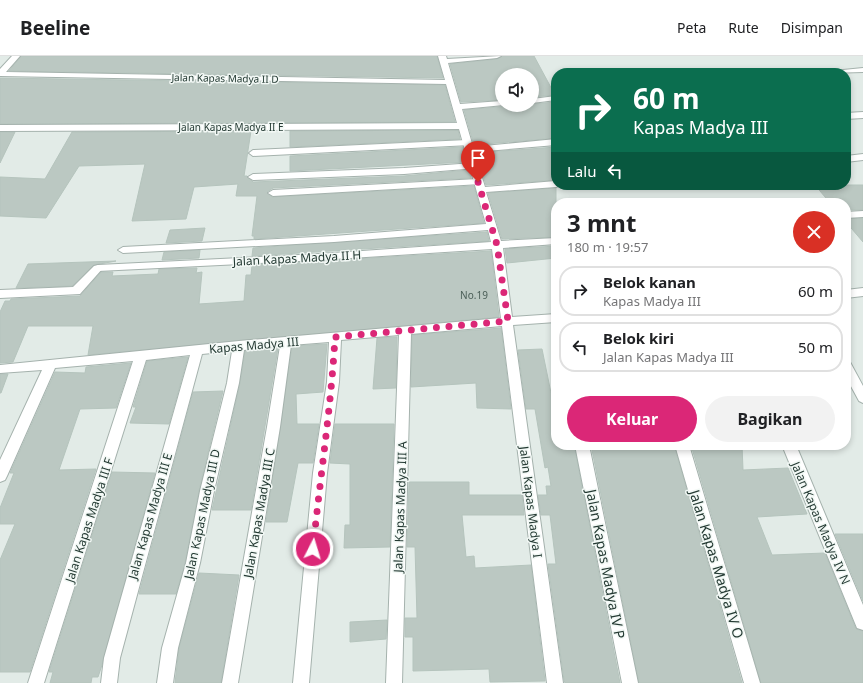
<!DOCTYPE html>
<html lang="id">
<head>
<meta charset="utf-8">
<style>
	body { margin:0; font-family:"Noto Sans",sans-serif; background:#f2f2f2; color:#202124; height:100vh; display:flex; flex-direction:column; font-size:15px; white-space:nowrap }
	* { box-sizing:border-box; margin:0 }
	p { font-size:13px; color:#757577 }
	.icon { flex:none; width:22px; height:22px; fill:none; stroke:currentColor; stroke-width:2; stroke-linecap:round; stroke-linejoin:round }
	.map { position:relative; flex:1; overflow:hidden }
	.side { position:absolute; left:551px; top:142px; width:300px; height:252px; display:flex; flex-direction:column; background:#fff; border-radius:16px; box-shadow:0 2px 6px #0003 }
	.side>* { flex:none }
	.hud { position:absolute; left:551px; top:12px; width:300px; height:122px; border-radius:16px; box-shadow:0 2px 6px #0003; background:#0b6e4f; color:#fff; overflow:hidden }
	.fabs { position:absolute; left:495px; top:12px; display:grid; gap:8px }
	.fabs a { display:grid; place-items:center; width:44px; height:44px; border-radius:50%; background:#fff; box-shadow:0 2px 6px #0003; font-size:20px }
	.pin { position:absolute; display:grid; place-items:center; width:34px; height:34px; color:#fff; margin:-41px -17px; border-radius:50% 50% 50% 0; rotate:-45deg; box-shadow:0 0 4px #0007 }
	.pin .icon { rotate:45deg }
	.me { position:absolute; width:44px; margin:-22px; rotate:5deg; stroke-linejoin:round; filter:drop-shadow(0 0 3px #0008) }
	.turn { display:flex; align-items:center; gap:14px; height:84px; padding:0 16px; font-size:18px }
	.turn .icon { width:52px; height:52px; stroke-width:2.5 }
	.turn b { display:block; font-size:28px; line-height:34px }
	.then { display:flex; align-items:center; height:38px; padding:0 16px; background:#0003; gap:8px; font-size:15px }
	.round { display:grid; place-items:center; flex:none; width:42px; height:42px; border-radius:21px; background:#f2f2f2 }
	.headline { display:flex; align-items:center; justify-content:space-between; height:68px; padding:0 16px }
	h1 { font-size:24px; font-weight:700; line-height:30px }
	.primary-button { display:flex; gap:8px; margin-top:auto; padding:8px 16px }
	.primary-button a { flex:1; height:46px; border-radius:24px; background:#db2777; color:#fff; font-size:16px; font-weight:700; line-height:46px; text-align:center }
	.primary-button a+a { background:#f2f2f2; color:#202124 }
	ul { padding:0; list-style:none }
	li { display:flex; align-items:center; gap:12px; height:50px; margin:0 8px 6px; padding:0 8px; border:2px solid #e0e0e0; border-radius:16px }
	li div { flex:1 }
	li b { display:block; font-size:15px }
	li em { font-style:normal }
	header { display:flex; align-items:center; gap:24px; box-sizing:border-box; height:56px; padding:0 20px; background:#fff; border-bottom:1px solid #e0e0e0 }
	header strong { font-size:19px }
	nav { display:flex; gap:22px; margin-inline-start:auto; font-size:14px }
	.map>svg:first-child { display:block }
	.building { fill:#bbc8c2; stroke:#b5c4bd }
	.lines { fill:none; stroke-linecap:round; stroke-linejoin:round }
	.lane-casing { stroke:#a5b2ad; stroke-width:2 }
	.street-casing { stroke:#a5b2ad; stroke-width:2 }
	.lane { fill:#fff; fill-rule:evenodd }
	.street { fill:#fff; fill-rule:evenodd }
	.route { stroke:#db2777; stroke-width:7; stroke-dasharray:0 12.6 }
	.labels { text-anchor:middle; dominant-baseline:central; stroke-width:3; stroke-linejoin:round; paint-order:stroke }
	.far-street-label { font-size:10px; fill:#243a33; stroke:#f2f8f5 }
	.number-label { font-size:10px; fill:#4a5e57 }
	.street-label { font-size:12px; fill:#243a33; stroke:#f2f8f5 }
	.near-street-label { font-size:14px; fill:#243a33; stroke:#f2f8f5 }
</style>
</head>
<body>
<header>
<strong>Beeline</strong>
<nav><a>Peta</a><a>Rute</a><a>Disimpan</a></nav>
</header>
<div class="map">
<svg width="863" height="627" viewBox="0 0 863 627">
	<rect width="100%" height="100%" fill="#e2ebe7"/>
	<!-- building -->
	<path class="building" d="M21 0H437L443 22 9 15Z
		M502 0H534L555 39 532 41V19H502V44L461 46 450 8 497 3Z
		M0 22 445 29 455 66 0 68Z
		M556 46V82L474 89 464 54Z
		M458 74 460 83 290 91V75Z
		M251 75 244 120H247L253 126 404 120 469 114 471 122 273 132 267 136 272 141 474 130 484 167 254 183V180H252L257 140H236L238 128 194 131 186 163 132 165 145 108 79 110 46 162 0 160V121L45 123 72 76Z
		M0 76H15L0 107Z
		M463 91 467 106 290 115V100Z
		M556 91V124L486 129 476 97Z
		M815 129H863V154H846V147H830Z
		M556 132V181L502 183 488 137Z
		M863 162V186L846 166V163Z
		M205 172 202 185 166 187 170 174Z
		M487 176 489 185 252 200 253 192Z
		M556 190V202L507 207 505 193Z
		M200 194 199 202 162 204 164 196Z
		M491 195 499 261 88 299 93 270H28L13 306 0 307V256L5 245H10L11 243 80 240 101 216H113L112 220 158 218 159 213 197 212 196 217 202 216 199 248 244 245 246 219H251L252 209Z
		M116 205 94 209 72 230 16 232 28 208Z
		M501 272 511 353 477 352 476 327 411 331 412 279Z
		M397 281 396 332 373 333 377 282Z
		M327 288 323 336 296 338 297 368H319L313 407H298L287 466H266L292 290Z
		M278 292 251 454H212L240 327 245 295Z
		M542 293 551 337 556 336V389H574L620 627H565L564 624 548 508H556L550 459H541L538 439H547L546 430H551L548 411 545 412 535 353H526L518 294Z
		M188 301 169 368 130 367 136 351H133L147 305Z
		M131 307 116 352 80 353 59 414 96 413 30 616H0V504L15 468H0V452L14 417H10L55 316 85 317 86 311Z
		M0 318H8L1 337H0Z
		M223 335 199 435 185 507 176 538H139L193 336Z
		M335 368H394L390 491 344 492 345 469H350V408L330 407Z
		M591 389H674L742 627H639Z
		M691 389H742L743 414 788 412 807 458 757 461 772 499 825 497 856 573 863 575V627H761Z
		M112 416 155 417 102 609 98 621H92L91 627H50L53 616H49Z
		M409 426H469V439H522L524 459H462L466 501 474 500 475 512 531 509 545 625 490 626 489 613 413 615V581H405V562H417L415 491H407Z
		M835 478H863V545Z
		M199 517 239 519 221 627H175L179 592Z
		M387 564 386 583 350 586V566Z"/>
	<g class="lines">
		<!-- lane casing -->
		<g class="lane-casing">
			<path id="lane" d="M467 84 471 87 470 89 253 100 249 97 253 94Z
				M474 107 477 108V112L404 118 253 124 248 121 253 118 404 112Z
				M478 123 483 126 481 128 273 140 268 137 273 134Z
				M98 209 103 212 80 238 0 242V234L73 231 94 210Z"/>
		</g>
		<!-- street casing -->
		<g class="street-casing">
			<path id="street" d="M12 0H20L6 16 445 24 438 0H446L447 3 501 0 497 2 448 7 460 48 502 45V49H504L462 53 473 91 556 83V89L474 96 485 131 556 125V129H560L556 131 486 136 501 185 556 182V188L503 192 512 261 556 258V266L513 269 563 627H547L502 270 411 278 402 627H386L399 279 341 284 339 326 327 417 309 627H293L313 417 327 326 329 286 291 289 280 371 238 627H222L267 371 280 290 244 294 239 327 214 435 200 507 178 592 173 627H157L162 592 186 507 200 435 227 327 232 295 202 298 120 602 117 627H101L104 602 190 299 146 304 44 627H28L133 305 55 312 7 420 5 424 0 426V404L42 314 0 317V309L239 285 501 262 492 193 319 204 98 215 93 212 98 209 319 198 491 186 488 174 334 186 123 197 118 194 123 191 334 180 486 168 459 73 0 75V69L457 67 446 28 0 20V13Z
				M863 12V16L829 17 833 15Z
				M556 40V44L532 47V43Z
				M863 56V62L846 63V57Z
				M863 98V104L846 106V100Z
				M863 155V161L846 162V156Z
				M863 232V240L846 242V234Z
				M846 305 850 306 863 330V347L859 345 846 321Z
				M575 389H589L638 627H622Z
				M675 389H689L760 627H744Z
				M782 389H796L863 549V574L857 572Z"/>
		</g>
		<!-- lane -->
		<use href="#lane" class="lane"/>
		<!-- street -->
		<use href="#street" class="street"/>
	</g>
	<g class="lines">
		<!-- route -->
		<path class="route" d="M313 493C320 422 331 352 335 281L508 265 497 189 478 126"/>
	</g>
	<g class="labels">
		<!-- far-street labels -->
		<g class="far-street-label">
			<text transform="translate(225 22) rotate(1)">Jalan Kapas Madya II D</text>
			<text x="231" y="71">Jalan Kapas Madya II E</text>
		</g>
		<!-- number labels -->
		<g class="number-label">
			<text x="474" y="239">No.19</text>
		</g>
		<!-- street labels -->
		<g class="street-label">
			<text transform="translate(297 202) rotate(-3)">Jalan Kapas Madya II H</text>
			<text transform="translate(254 289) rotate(-5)">Kapas Madya III</text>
			<text transform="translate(531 446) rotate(83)">Jalan Kapas Madya I</text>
			<text transform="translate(400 451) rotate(-88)">Jalan Kapas Madya III A</text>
			<text transform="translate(259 457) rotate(-80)">Jalan Kapas Madya III C</text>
			<text transform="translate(202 458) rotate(-78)">Jalan Kapas Madya III D</text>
			<text transform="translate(150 460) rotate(-74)">Jalan Kapas Madya III E</text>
			<text transform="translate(89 464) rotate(-72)">Jalan Kapas Madya III F</text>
			<text transform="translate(821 467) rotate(67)">Jalan Kapas Madya IV N</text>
		</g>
		<!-- near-street labels -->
		<g class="near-street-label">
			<text transform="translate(606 508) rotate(79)">Jalan Kapas Madya IV P</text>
			<text transform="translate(717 508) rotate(73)">Jalan Kapas Madya IV O</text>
		</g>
	</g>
</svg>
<div class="fabs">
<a><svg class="icon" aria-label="sound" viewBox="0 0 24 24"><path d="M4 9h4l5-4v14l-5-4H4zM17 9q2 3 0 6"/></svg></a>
</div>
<div class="pin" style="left:478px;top:126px;background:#d93025"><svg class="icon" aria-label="arrive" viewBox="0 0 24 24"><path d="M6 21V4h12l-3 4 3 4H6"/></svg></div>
<svg class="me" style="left:313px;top:493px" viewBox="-20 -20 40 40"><circle r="17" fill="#db2777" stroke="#fff" stroke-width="3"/><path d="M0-11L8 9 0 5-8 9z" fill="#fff"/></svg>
<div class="hud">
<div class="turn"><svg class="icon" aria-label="right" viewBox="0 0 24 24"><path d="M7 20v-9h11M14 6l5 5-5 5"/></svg><div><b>60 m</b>Kapas Madya III</div></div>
<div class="then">Lalu<svg class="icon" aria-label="left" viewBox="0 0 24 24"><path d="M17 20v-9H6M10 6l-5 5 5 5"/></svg></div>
</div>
<section class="side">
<div class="headline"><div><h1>3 mnt</h1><p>180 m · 19:57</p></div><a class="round" style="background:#d93025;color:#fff"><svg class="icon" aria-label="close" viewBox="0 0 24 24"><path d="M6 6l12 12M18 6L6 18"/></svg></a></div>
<ul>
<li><svg class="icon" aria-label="right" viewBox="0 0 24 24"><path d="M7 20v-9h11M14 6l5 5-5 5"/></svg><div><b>Belok kanan</b><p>Kapas Madya III</p></div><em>60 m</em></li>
<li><svg class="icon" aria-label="left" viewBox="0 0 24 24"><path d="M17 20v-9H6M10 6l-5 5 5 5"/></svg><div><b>Belok kiri</b><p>Jalan Kapas Madya III</p></div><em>50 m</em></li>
</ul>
<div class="primary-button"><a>Keluar</a><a>Bagikan</a></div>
</section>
</div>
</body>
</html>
